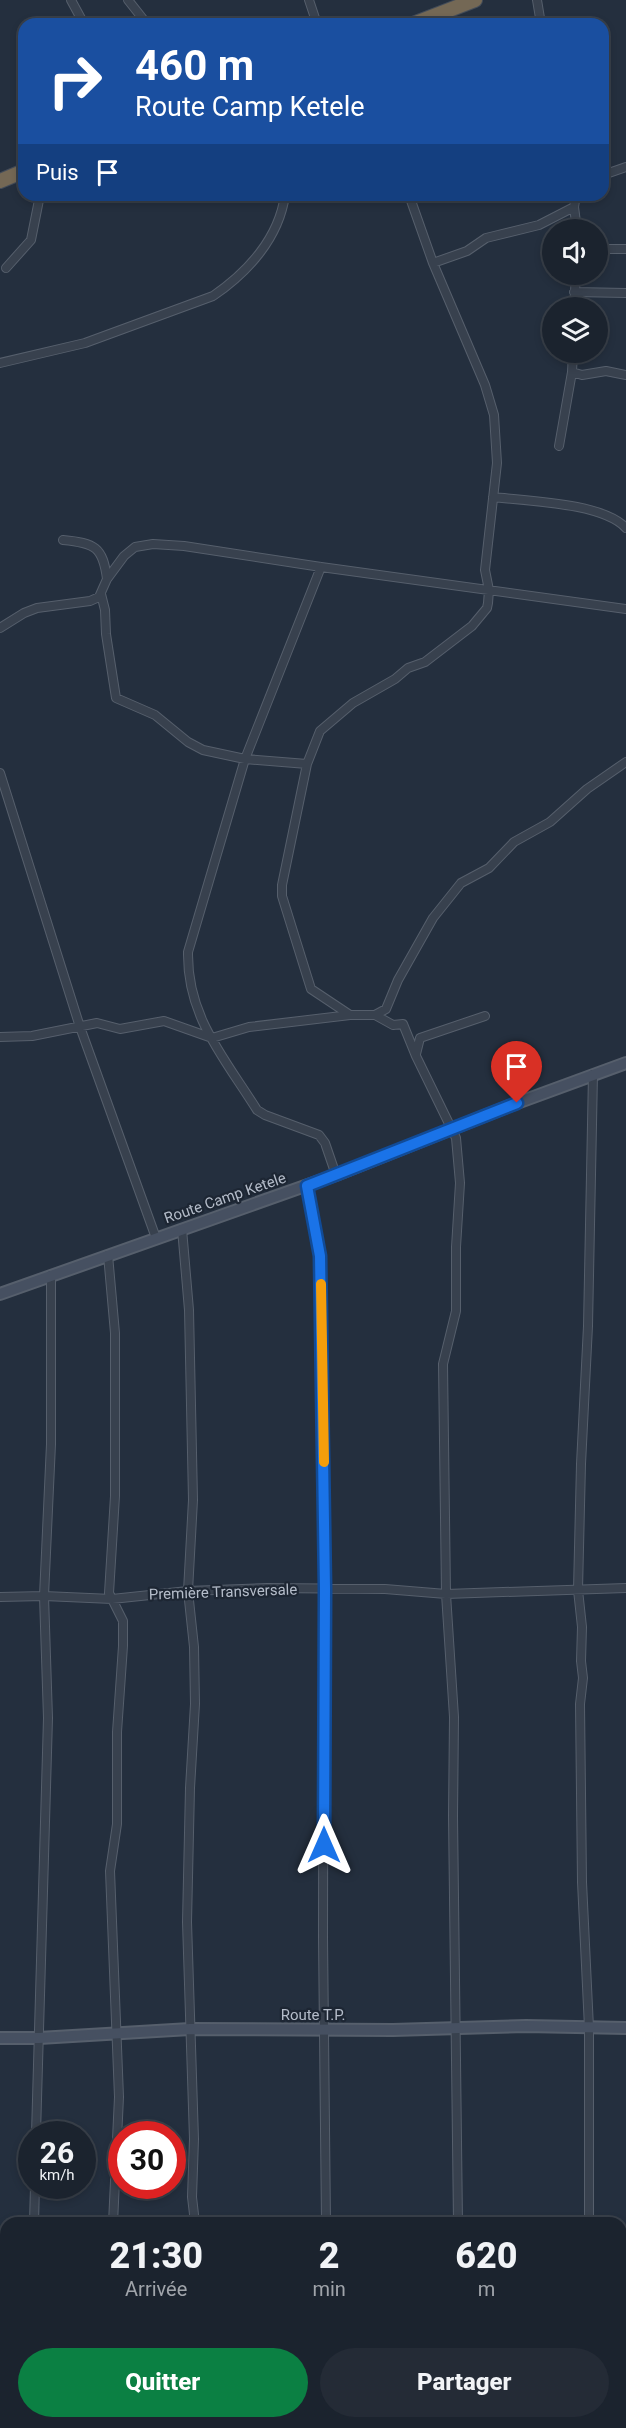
<!DOCTYPE html>
<html lang="fr">
<head>
<meta charset="utf-8">
<style>
	body { margin:0; font-family:Roboto,sans-serif; background:#242b36; color:#f1f3f6; height:100vh; display:flex; flex-direction:column; font-size:22px; white-space:nowrap }
	* { box-sizing:border-box; margin:0 }
	p { font-size:20px; color:#a0a4aa }
	.icon { flex:none; width:33px; height:33px; fill:none; stroke:currentColor; stroke-width:2; stroke-linecap:round; stroke-linejoin:round }
	.map { position:relative; flex:1; overflow:hidden }
	.details { position:absolute; left:0px; top:2217px; width:627px; height:212px; display:flex; flex-direction:column; background:#1b232e; border-radius:18px 18px 0 0; box-shadow:0 3px 9px #0003,0 0 0 2px #39404a }
	.details>* { flex:none }
	.hud { position:absolute; left:18px; top:18px; width:591px; height:183px; border-radius:18px; box-shadow:0 3px 9px #0003,0 0 0 2px #39404a; background:#1a4fa0; color:#fff; overflow:hidden }
	.fabs { position:absolute; left:542px; top:219px; display:grid; gap:12px }
	.fabs a { display:grid; place-items:center; width:66px; height:66px; border-radius:50%; background:#1b232e; box-shadow:0 3px 9px #0003,0 0 0 2px #39404a; font-size:30px }
	.speed { position:absolute; left:18px; top:2121px; display:flex; gap:12px; font-size:30px; font-weight:700; text-align:center }
	.speed>* { display:grid; place-content:center; width:78px; height:78px; border-radius:50%; background:#1b232e; box-shadow:0 3px 9px #0003,0 0 0 2px #39404a; line-height:1 }
	.speed small { font-size:15px; font-weight:400 }
	.speed .limit { border:9px solid #d22; background:#fff; color:#111 }
	.pin { position:absolute; display:grid; place-items:center; width:51px; height:51px; color:#fff; margin:-62px -26px; border-radius:50% 50% 50% 0; rotate:-45deg; box-shadow:0 0 6px #0007 }
	.pin .icon { rotate:45deg }
	.me { position:absolute; width:66px; margin:-33px; rotate:0deg; stroke-linejoin:round; filter:drop-shadow(0 0 4px #0008) }
	.turn { display:flex; align-items:center; gap:21px; height:126px; padding:0 18px; font-size:27px }
	.turn .icon { width:78px; height:78px; stroke-width:2.5 }
	.turn b { display:block; font-size:42px; line-height:51px }
	.then { display:flex; align-items:center; height:57px; padding:0 18px; background:#0003; gap:12px; font-size:22px }
	.eta { display:flex; justify-content:space-evenly; align-items:center; height:102px; text-align:center }
	.eta b { font-size:36px; font-weight:800; line-height:42px }
	.cta { display:flex; gap:12px; margin-top:auto; padding:12px 18px }
	.cta a { flex:1; height:69px; border-radius:36px; background:#0b8043; color:#fff; font-size:24px; font-weight:800; line-height:69px; text-align:center }
	.cta a+a { background:#242b36; color:#f1f3f6 }
	.map>svg:first-child { display:block }
	.lines { fill:none; stroke-linecap:round; stroke-linejoin:round }
	.stream { stroke:#394c67; stroke-width:3 }
	.street-casing { stroke:#565f6c; stroke-width:10 }
	.secondary-casing { stroke:#565f6c; stroke-width:14 }
	.highway-casing { stroke:#434c59; stroke-width:16 }
	.street { stroke:#38414e; stroke-width:8 }
	.secondary { stroke:#465061; stroke-width:10 }
	.highway { stroke:#746855; stroke-width:14 }
	.route-casing { stroke:#114b97; stroke-width:15 }
	.route { stroke:#1a73e8; stroke-width:10 }
	.slow { stroke:#f59e0b; stroke-width:10 }
	.labels { text-anchor:middle; dominant-baseline:central; stroke-width:4.5; stroke-linejoin:round; paint-order:stroke }
	.street-label { font-size:15px; fill:#b4bcc9; stroke:#1d2633 }
</style>
</head>
<body>
<div class="map">
<svg width="626" height="2428" viewBox="0 0 626 2428">
	<rect width="100%" height="100%" fill="#242f3e"/>
	<g class="lines">
		<!-- stream -->
		<path class="stream" d="M0 2270 6 2276
			M169 2422 170 2428"/>
		<!-- street casing -->
		<g class="street-casing">
			<path id="street" d="M71 0 84 24
				M128 0 147 24
				M309 0 317 24
				M537 0 541 24
				M603 175 626 167
				M409 195 433 263 485 385 494 415 497 463 485 570 489 590 488 603 487 608 472 626 425 662 408 668 395 679 353 703 320 731 307 764 282 885V896L311 989 350 1015H375L393 1025 403 1024 416 1056 456 1138 460 1183 456 1247V1311L443 1364 446 1594 454 1717 453 1816 458 2223
				M576 195 574 207 577 230
				M597 249H626
				M433 263 467 251 486 238 539 225 574 207
				M6 268 31 240 40 195
				M574 292 626 293
				M574 308 576 274
				M0 363 85 343 213 296C248 272 279 238 285 195
				M572 372 582 375 606 371 626 375
				M559 446 572 372 573 352
				M493 497C528 501 603 503 626 528
				M63 540C95 543 103 547 107 579
				M321 567 245 759 188 952C187 1017 224 1057 257 1110L265 1115 319 1135 325 1143 336 1175
				M101 594 105 610 106 634 116 698 155 715 188 742 203 750 245 759 307 764
				M0 628 24 613 37 608 90 601 99 597 107 579 124 556 135 547 153 544 184 546 321 567 626 609
				M0 773 80 1027 156 1238
				M375 1015 386 1009 398 980 433 918 461 883 489 868 514 842 550 822 587 789 626 762
				M0 1037 32 1036 97 1023 120 1029 164 1021 212 1038 249 1027 350 1015
				M416 1054 420 1038 485 1016
				M307 1186 320 1256 324 1426 323 1938 326 2223
				M182 1229 189 1310 193 1500 188 1591 194 1647 195 1704 190 1788 187 1922 194 2139 192 2197 195 2223
				M108 1255 115 1333V1496L109 1593 123 1621V1646L117 1732V1824L110 1871 119 2097 113 2223
				M0 1597 44 1596 112 1599 188 1591 267 1588 385 1589 446 1594 626 1588
				M36 2134 48 1718 44 1596 51 1444V1275
				M34 2223 35 2186
				M589 2223V2028L582 1882 580 1704 583 1678 581 1661 582 1627 578 1590 581 1464 588 1326 593 1074
				M23 2422V2428
				M328 2422V2428
				M459 2422V2428
				M203 2428V2422
				M585 2428V2422"/>
		</g>
		<!-- secondary casing -->
		<g class="secondary-casing">
			<path id="secondary" d="M0 1294 336 1175 517 1103 626 1063
				M0 2038H39L190 2029 393 2030 526 2026 626 2028"/>
		</g>
		<!-- highway casing -->
		<g class="highway-casing">
			<path id="highway" d="M413 24 475 0
				M0 181 24 171"/>
		</g>
		<!-- street -->
		<use href="#street" class="street"/>
		<!-- secondary -->
		<use href="#secondary" class="secondary"/>
		<!-- highway -->
		<use href="#highway" class="highway"/>
	</g>
	<g class="lines">
		<!-- route casing -->
		<g class="route-casing">
			<path id="route" d="M324 1845 325 1589 320 1256 307 1186 517 1103"/>
		</g>
		<!-- route -->
		<use href="#route" class="route"/>
		<!-- slow -->
		<path class="slow" d="M321 1284 324 1462"/>
	</g>
	<g class="labels">
		<!-- street labels -->
		<g class="street-label">
			<text transform="translate(225 1198) rotate(-19)">Route Camp Ketele</text>
			<text transform="translate(223 1592) rotate(-2)">Première Transversale</text>
			<text x="313" y="2015">Route T.P.</text>
		</g>
	</g>
</svg>
<div class="fabs">
<a><svg class="icon" aria-label="sound" viewBox="0 0 24 24"><path d="M4 9h4l5-4v14l-5-4H4zM17 9q2 3 0 6"/></svg></a>
<a><svg class="icon" aria-label="layers" viewBox="0 0 24 24"><path d="M12 4l9 5-9 5-9-5zM3 14l9 5 9-5"/></svg></a>
</div>
<div class="speed"><div>26<small>km/h</small></div><div class="limit">30</div></div>
<div class="pin" style="left:517px;top:1103px;background:#d93025"><svg class="icon" aria-label="arrive" viewBox="0 0 24 24"><path d="M6 21V4h12l-3 4 3 4H6"/></svg></div>
<svg class="me" style="left:324px;top:1845px" viewBox="-20 -20 40 40"><path d="M0-17L14 15 0 8-14 15z" fill="#1a73e8" stroke="#fff" stroke-width="4"/></svg>
<div class="hud">
<div class="turn"><svg class="icon" aria-label="right" viewBox="0 0 24 24"><path d="M7 20v-9h11M14 6l5 5-5 5"/></svg><div><b>460 m</b>Route Camp Ketele</div></div>
<div class="then">Puis<svg class="icon" aria-label="arrive" viewBox="0 0 24 24"><path d="M6 21V4h12l-3 4 3 4H6"/></svg></div>
</div>
<section class="details">
<div class="eta">
<div><b>21:30</b><p>Arrivée</p></div>
<div><b>2</b><p>min</p></div>
<div><b>620</b><p>m</p></div>
</div>
<div class="cta"><a>Quitter</a><a>Partager</a></div>
</section>
</div>
</body>
</html>
